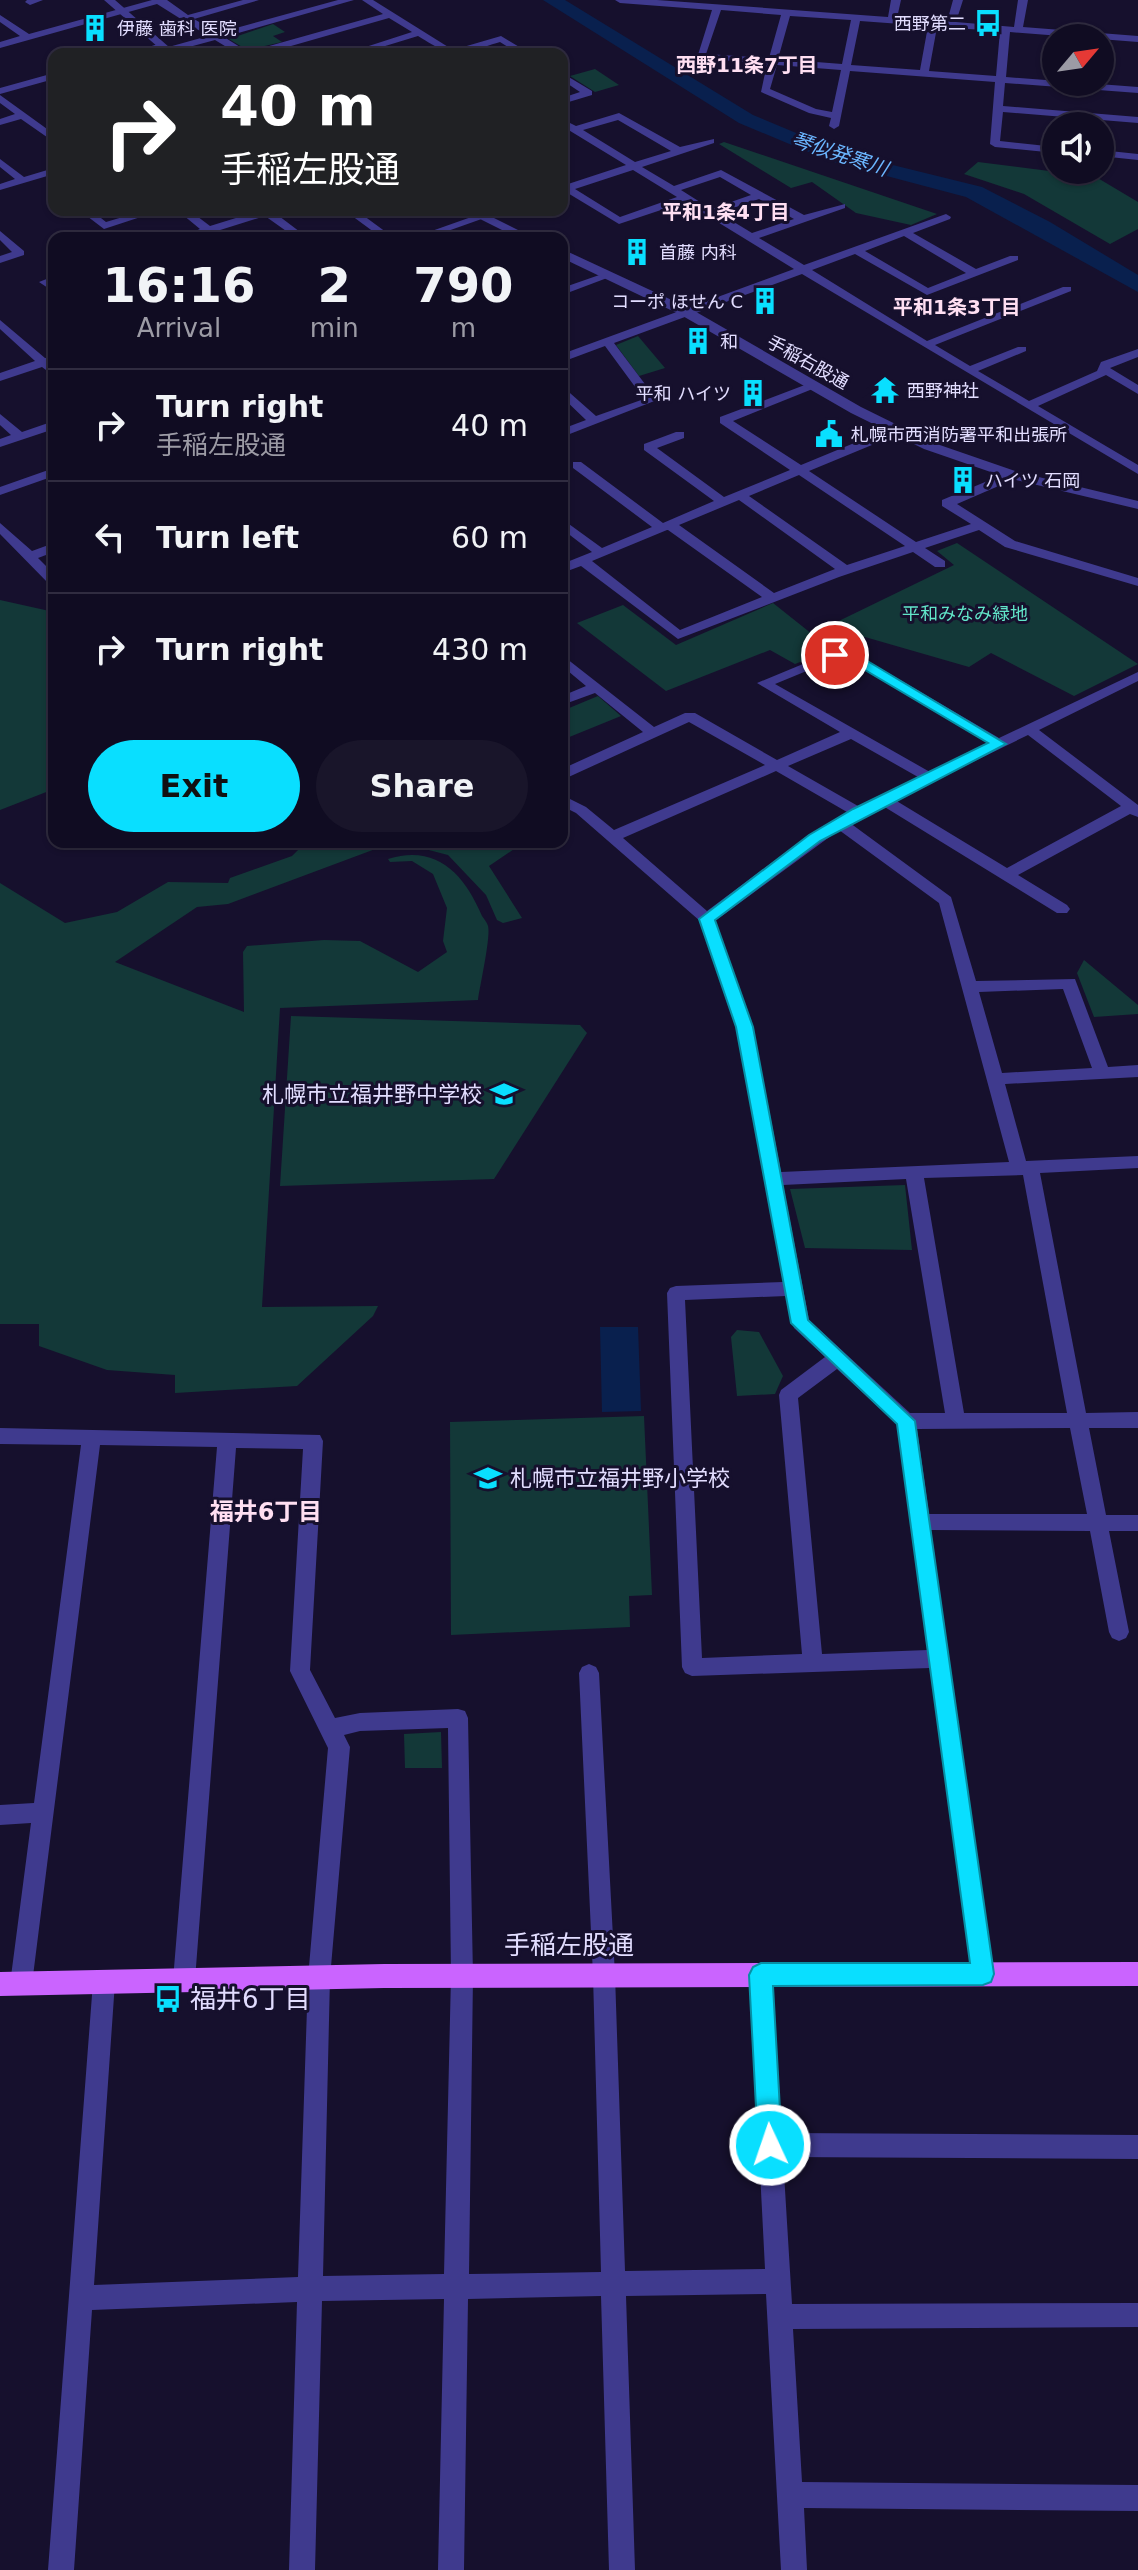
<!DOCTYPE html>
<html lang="en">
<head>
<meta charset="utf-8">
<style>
	body { margin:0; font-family:"DejaVu Sans","Noto Sans JP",sans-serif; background:#19152a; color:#f1f3f6; height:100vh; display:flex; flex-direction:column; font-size:30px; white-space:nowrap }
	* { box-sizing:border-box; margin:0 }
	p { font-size:26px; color:#9c9ba5 }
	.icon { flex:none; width:44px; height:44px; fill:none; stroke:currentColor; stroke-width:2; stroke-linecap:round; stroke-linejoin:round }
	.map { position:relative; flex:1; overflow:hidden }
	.sheet { position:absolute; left:48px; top:232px; width:520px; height:616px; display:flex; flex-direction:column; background:#100c22; border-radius:16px; box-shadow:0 2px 6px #0004,0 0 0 2px #302c40 }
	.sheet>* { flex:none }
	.banner { position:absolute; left:48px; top:48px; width:520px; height:168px; border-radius:16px; box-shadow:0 2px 6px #0004,0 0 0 2px #302c40; background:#202124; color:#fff; overflow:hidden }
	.needle { width:52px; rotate:61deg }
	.buttons { position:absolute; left:1042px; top:24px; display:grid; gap:16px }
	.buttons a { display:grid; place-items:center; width:72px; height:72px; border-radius:50%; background:#100c22; box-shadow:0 2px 6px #0004,0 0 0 2px #302c40; font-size:40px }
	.pin { position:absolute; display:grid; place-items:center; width:68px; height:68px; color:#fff; margin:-34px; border:4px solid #fff; border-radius:50%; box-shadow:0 2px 8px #0007 }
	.me { position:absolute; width:88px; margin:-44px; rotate:357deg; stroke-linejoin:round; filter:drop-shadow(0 0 6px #0008) }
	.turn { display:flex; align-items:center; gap:28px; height:168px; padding:0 40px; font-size:36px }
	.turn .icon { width:104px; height:104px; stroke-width:2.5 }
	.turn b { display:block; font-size:56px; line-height:68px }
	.eta { display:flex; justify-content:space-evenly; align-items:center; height:136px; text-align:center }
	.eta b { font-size:48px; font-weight:700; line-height:56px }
	.primary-button { display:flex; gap:16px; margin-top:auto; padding:16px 40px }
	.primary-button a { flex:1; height:92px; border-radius:48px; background:#09dfff; color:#111; font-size:32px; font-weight:700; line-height:92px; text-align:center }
	.primary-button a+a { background:#19152a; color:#f1f3f6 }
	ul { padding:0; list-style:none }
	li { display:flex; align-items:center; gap:24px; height:112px; padding:0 40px; border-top:2px solid #302c40 }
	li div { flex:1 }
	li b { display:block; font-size:30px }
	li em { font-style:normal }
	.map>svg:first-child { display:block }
	.green { fill:#133838 }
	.water { fill:#09204e }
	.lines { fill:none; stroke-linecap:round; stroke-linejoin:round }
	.river { fill:#09204e; fill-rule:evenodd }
	.minor { fill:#3f3a8e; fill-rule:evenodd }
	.tertiary { fill:#3f3a8e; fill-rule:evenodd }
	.primary { fill:#ca64ff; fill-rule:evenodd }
	.route { fill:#09dfff; stroke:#0691a6; stroke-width:2 }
	.labels { text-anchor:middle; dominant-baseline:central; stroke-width:6; stroke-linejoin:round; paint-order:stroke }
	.far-poi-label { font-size:18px; fill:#e2ddff; stroke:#16102d; text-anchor:start }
	.far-street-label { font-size:18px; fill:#e2ddff; stroke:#16102d }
	.far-park-label { font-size:18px; fill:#62e6c9; stroke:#16102d }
	.far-neighbourhood-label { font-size:20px; font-weight:bold; fill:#ffdff2; stroke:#16102d }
	.far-water-label { font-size:20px; font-style:italic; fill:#6bb6ff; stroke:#16102d }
	.poi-label { font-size:22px; fill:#e2ddff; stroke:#16102d; text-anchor:end }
	.neighbourhood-label { font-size:24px; font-weight:bold; fill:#ffdff2; stroke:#16102d }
	.near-street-label { font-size:26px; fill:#e2ddff; stroke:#16102d }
	.near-poi-label { font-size:26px; fill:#e2ddff; stroke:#16102d; text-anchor:start }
</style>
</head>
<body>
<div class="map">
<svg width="1138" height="2570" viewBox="0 0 1138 2570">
	<rect width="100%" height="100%" fill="#16102d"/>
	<!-- green -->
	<path class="green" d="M273 24 285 32 273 36 282 42 247 50 229 39Z
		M595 69 619 85 595 92 570 76Z
		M724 142 937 214 911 225 856 213 812 182 791 188 719 144Z
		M978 162 1096 177 1138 202V229L1110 244 1024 194 964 174Z
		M638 336 665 368 639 376 616 345Z
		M957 543 1138 664 1074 696 991 653 969 667 865 637 795 664 770 650 666 691 577 623 623 605 676 645 773 603 812 634 954 565 937 551Z
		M0 600 54 612V789L0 810Z
		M598 696 621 716 562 740V711Z
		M306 842H542L534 847 520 845 489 866 522 918 503 923 497 920 486 895 448 855 421 848H378L228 904 197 907 115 962 244 1012 243 952 247 946 324 940 360 941 418 972 447 952 443 941 447 908 433 874 412 861 390 862 388 859C437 844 464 874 482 916 484 919 487 922 488 926 491 937 480 985 478 1000L280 1008 262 1307 378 1306 373 1316 297 1386 175 1393V1375L107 1370 39 1346V1324H0V883L65 923 117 912 168 882 228 883 230 878 292 856Z
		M1084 960 1138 1005V1014L1094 1017 1077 973Z
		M291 1016 580 1025 587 1033 494 1179 280 1186Z
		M905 1185 912 1250 805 1248 790 1189Z
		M737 1330 759 1332 783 1376 775 1394 737 1396 731 1337Z
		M644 1416 652 1595 629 1596 630 1627 451 1635 450 1422Z
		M441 1732 442 1768H405L404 1734Z"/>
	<!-- water -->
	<path class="water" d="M600 1327H638L641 1411 602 1412Z"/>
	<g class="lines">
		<!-- river -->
		<path class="river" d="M543 0H565L753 115 844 153 982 187 1050 222 1138 275V292L966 197 830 161 739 123Z"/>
		<!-- minor -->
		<path class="minor" d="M27 0H43L30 5 25 2Z
			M152 0H167L188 15 243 0H259L194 19 218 33 338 0H354L224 37 248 52 383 14 362 0H373L453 50 501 36 531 54H519L500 42C456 55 458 61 418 36L359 54H344L412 32 389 18 263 54H238L215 40 167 53 163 48 143 54H127L161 43 165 48 208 36 157 4 0 48V42L20 36 0 22V15L29 34Z
			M615 0H657L888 17 891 0H901L897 18 947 22 953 0H963L956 22 1014 27 1018 0H1028L1023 27 1138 36V42L1010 32 1006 77 1138 87V93L1005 83 1003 106 1138 117V123L1003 112 1000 141 1056 147V153L995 147 990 144 995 82 850 71 839 126 834 129 829 126 831 118 809 113 761 92 767 64 697 58 712 10 620 3ZM721 10 781 15 769 58 706 54ZM790 16 851 20 842 64 778 59ZM860 21 928 26 920 70 851 65ZM937 27 1000 31 996 76 929 71ZM777 65 841 70 832 112 816 109 770 89Z
			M54 73V79L0 94V88Z
			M562 73 592 91V95L562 104V98L580 92 562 80Z
			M0 95 54 134V142L21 119 0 125V119L15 114 0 103Z
			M619 113 680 147 714 139V143L642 167 674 186 721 170 804 215 845 204V208L759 238 804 265 946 214 951 217 950 219 913 233 976 269 1010 256H1018V260L927 295 855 254 812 270 927 341 1063 287H1071V291L935 345 970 366 1018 347H1026V351L978 371 1029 401 1097 371 1101 362 1138 349V357L1110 368 1138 385V394L1106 375 1038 406 1138 465V474L802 274 614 343 657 400 562 437V429L586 420 562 397V386L596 416 644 399 605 346 562 362V354L794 269 685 202 619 224 566 192 562 193V186L626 165 562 126V119L576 126ZM618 120 671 151 635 162 583 130ZM633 170 677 197 620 217 575 189ZM720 177 751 195 711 209 681 190ZM759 199 794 219 752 233 719 213ZM904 236 966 273 928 288 865 251Z
			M1100 150 1138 154V160L1100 156Z
			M0 159 24 177 54 168V174L0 190V184L15 179 0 167Z
			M79 210H91L106 222 146 210H162L104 229Z
			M177 210H189L210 226 262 210H278L275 213 308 238H296L265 216 217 231 218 236 207 234 178 238 200 229Z
			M344 210H356L394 238H382Z
			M491 210H507L428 238H412Z
			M0 231 24 251V255L0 263V256L12 252 0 240Z
			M605 273 615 275 562 295V288Z
			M54 276V292L39 282Z
			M0 320 45 358 54 357 52 364 54 376 42 367 0 381V373L35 361 0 329Z
			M810 383 820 386 733 421 801 465 893 427H901V433L809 471 916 542 971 524 942 506V500L1009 472H1017V478L957 504 1015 541 1138 578V586L1005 547 979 530 925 548 945 561V567H935L913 552 839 577 678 639 581 566 562 573V564L592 552 562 529V519L602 548 652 527 573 468V462H581L663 523 714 501 644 450V444L676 432H684V438L657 448 724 497 790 470 720 423V417ZM799 475 905 546 847 565 749 496ZM739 500 835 569 774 593 679 525ZM667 530H668L762 597 680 630 592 561Z
			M0 414 22 432 54 421V429L0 447V439L11 435 0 425Z
			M54 468V476L0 495V487Z
			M0 523 32 551 54 543V552L38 558 54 574V585L49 584 0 534Z
			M844 647 999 738 1138 672V681L1039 730 1138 805V817L1130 814 1018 875 1067 905 1070 909 1067 913H1057L883 806 850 823 951 897 976 981 1075 979 1108 1067 1138 1065V1077L1005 1084 1026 1161 1138 1156V1168L1040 1173 1086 1413 1138 1412V1428H1089L1106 1515H1138V1531H1109L1129 1632 1126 1638 1119 1641 1112 1638 1109 1632 1090 1531 931 1530 994 1974 991 1982 983 1985 975 1982 972 1974 930 1668 692 1676 685 1673 682 1667 667 1293 670 1288 676 1286 783 1282 737 1027 700 921 576 813 562 806V795L586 807 614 830 765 765 689 722 562 780V769L643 732 595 693 562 705V696L586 686 562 666V655L654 727 685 713H695L777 760 840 732 757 683ZM843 656 988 743 930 772 775 684ZM1028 735 1121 806 1007 868 895 800ZM851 739 918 777 858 806 788 766ZM776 771 847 812 809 835 707 911 623 838ZM839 830 939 903 1009 1162 781 1172 753 1027 715 921ZM1063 989 1092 1068 1002 1073 979 992ZM1023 1175 1067 1413H964L924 1178ZM906 1179 945 1413H910L809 1320 783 1185ZM786 1296 794 1328 825 1357 781 1390 779 1395 802 1654 702 1658 685 1300ZM837 1369 897 1424 928 1650 822 1654 798 1398ZM1070 1428 1087 1514H929L917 1429Z
			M0 1428 320 1435 323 1441 310 1670 335 1718 360 1713 458 1709 465 1711 468 1718 473 1976 469 2274 601 2272 593 1975 579 1673 582 1667 589 1664 596 1667 599 1673 615 1975 625 2271 765 2269 750 1975 753 1967 761 1964 769 1967 772 1975 782 2133 1138 2135V2159L783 2157 792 2304 1138 2303V2327L793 2329 802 2482 1138 2485V2511L804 2508 807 2570H781L766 2294 626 2296 635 2570H609L601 2296 468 2299 464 2570H438L444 2299 322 2301 315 2570H289L297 2302 92 2310 74 2570H48L93 1982 96 1974 104 1971 112 1974 115 1982 94 2285 298 2277 308 1978 328 1748 290 1671 303 1449 236 1448 195 1980 192 1988 184 1991 176 1988 173 1980 217 1447 100 1445 32 1984 29 1992 21 1995 13 1992 10 1984 31 1823 0 1825V1805L34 1803 81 1445 0 1444ZM448 1728 451 1976 444 2274 323 2276 330 1978 350 1747 344 1735 360 1731Z"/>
		<!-- tertiary -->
		<path class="tertiary" d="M104 0H115L177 54H166Z
			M462 210H478L534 238H518Z
			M562 249 691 309 861 407 934 443 1018 472 1138 501V509L1008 478 924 449 851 413 681 315 562 258Z"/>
		<!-- primary -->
		<path class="primary" d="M1138 1962V1986L384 1988 0 1996V1972L384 1964Z"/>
	</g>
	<!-- route -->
	<path class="route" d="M844 647 1006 744 820 841 715 920 753 1027 808 1320 915 1421 994 1974 991 1982 983 1985 773 1986 782 2145 779 2153 770 2157 762 2153 758 2145 749 1975 753 1967 761 1963H970L897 1424 791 1323 736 1027 699 919 809 835 853 809 988 743 843 657 835 659 828 655Z"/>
	<!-- icons -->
	<defs>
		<g id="bus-bare" transform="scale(2.16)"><path d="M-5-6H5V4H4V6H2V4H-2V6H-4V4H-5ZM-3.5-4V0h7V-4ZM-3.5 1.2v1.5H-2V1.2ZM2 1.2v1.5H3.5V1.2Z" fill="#09dfff" stroke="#16102d" stroke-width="2.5" paint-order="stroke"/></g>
		<g id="building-bare" transform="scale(2.16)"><path d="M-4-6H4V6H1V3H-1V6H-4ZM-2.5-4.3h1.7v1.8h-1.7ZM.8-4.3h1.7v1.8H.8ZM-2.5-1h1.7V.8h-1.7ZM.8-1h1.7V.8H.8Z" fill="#09dfff" stroke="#16102d" stroke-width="2.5" paint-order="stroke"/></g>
		<g id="temple-bare" transform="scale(2.16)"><path d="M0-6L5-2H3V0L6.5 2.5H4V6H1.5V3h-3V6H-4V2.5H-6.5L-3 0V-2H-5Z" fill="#09dfff" stroke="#16102d" stroke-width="2.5" paint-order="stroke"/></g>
		<g id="civic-bare" transform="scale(2.16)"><path d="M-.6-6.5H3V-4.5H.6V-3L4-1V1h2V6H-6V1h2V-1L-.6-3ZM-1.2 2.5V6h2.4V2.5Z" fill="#09dfff" stroke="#16102d" stroke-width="2.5" paint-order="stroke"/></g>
		<g id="school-bare" transform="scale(2.16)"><path d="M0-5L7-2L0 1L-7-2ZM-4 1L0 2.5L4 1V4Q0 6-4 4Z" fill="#09dfff" stroke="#16102d" stroke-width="2.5" paint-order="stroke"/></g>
	</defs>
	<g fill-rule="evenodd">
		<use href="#bus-bare" x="988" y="23"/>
		<use href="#building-bare" x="95" y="28"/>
		<use href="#building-bare" x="637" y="252"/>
		<use href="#building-bare" x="765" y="301"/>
		<use href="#building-bare" x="698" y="341"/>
		<use href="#temple-bare" x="885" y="390"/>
		<use href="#building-bare" x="753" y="393"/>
		<use href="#civic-bare" x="829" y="434"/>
		<use href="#building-bare" x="963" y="480"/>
		<use href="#school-bare" x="504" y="1094"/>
		<use href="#school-bare" x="488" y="1478"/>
		<use href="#bus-bare" x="168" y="1999"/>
	</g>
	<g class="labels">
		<!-- far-poi labels -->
		<g class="far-poi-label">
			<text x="966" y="23" text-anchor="end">西野第二</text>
			<text x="117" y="28">伊藤 歯科 医院</text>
			<text x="659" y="252">首藤 内科</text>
			<text x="743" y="301" text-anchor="end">コーポ ほせん C</text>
			<text x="720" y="341">和</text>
			<text x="907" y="390">西野神社</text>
			<text x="731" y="393" text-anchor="end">平和 ハイツ</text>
			<text x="851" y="434">札幌市西消防署平和出張所</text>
			<text x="985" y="480">ハイツ 石岡</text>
		</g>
		<!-- far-street labels -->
		<g class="far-street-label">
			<text transform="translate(808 362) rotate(29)">手稲右股通</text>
		</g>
		<!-- far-park labels -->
		<g class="far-park-label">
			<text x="965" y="613">平和みなみ緑地</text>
		</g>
		<!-- far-neighbourhood labels -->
		<g class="far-neighbourhood-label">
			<text x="747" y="65">西野11条7丁目</text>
			<text x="726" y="212">平和1条4丁目</text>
			<text x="957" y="307">平和1条3丁目</text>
		</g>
		<!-- far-water labels -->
		<g class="far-water-label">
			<text transform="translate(840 154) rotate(18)">琴似発寒川</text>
		</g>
		<!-- poi labels -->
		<g class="poi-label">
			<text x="482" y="1094">札幌市立福井野中学校</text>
			<text x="510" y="1478" text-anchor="start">札幌市立福井野小学校</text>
		</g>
		<!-- neighbourhood labels -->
		<g class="neighbourhood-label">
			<text x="266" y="1512">福井6丁目</text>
		</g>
		<!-- near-street labels -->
		<g class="near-street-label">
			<text x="569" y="1945">手稲左股通</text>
		</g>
		<!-- near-poi labels -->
		<g class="near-poi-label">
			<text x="190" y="1999">福井6丁目</text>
		</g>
	</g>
</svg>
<div class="buttons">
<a><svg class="needle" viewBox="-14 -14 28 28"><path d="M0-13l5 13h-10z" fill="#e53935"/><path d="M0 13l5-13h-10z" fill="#9c9ba5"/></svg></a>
<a><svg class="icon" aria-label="sound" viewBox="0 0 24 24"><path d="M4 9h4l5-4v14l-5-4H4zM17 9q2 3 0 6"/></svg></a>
</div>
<div class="pin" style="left:835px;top:655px;background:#d93025"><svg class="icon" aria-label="arrive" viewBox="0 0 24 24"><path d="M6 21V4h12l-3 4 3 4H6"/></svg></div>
<svg class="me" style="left:770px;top:2145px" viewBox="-20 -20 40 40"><circle r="17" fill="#09dfff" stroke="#fff" stroke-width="3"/><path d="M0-11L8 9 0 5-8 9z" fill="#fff"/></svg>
<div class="banner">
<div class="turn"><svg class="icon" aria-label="right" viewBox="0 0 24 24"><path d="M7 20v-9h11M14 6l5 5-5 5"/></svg><div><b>40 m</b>手稲左股通</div></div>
</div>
<section class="sheet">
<div class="eta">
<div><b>16:16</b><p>Arrival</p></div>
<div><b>2</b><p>min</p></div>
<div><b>790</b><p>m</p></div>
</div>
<ul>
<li><svg class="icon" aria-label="right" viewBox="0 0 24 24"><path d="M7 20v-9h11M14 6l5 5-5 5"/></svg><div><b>Turn right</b><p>手稲左股通</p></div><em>40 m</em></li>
<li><svg class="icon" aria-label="left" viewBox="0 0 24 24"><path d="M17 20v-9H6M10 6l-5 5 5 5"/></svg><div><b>Turn left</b></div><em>60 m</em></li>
<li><svg class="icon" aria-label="right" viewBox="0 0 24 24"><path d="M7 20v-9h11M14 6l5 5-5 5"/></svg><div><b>Turn right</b></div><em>430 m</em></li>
</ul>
<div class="primary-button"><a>Exit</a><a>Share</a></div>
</section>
</div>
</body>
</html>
